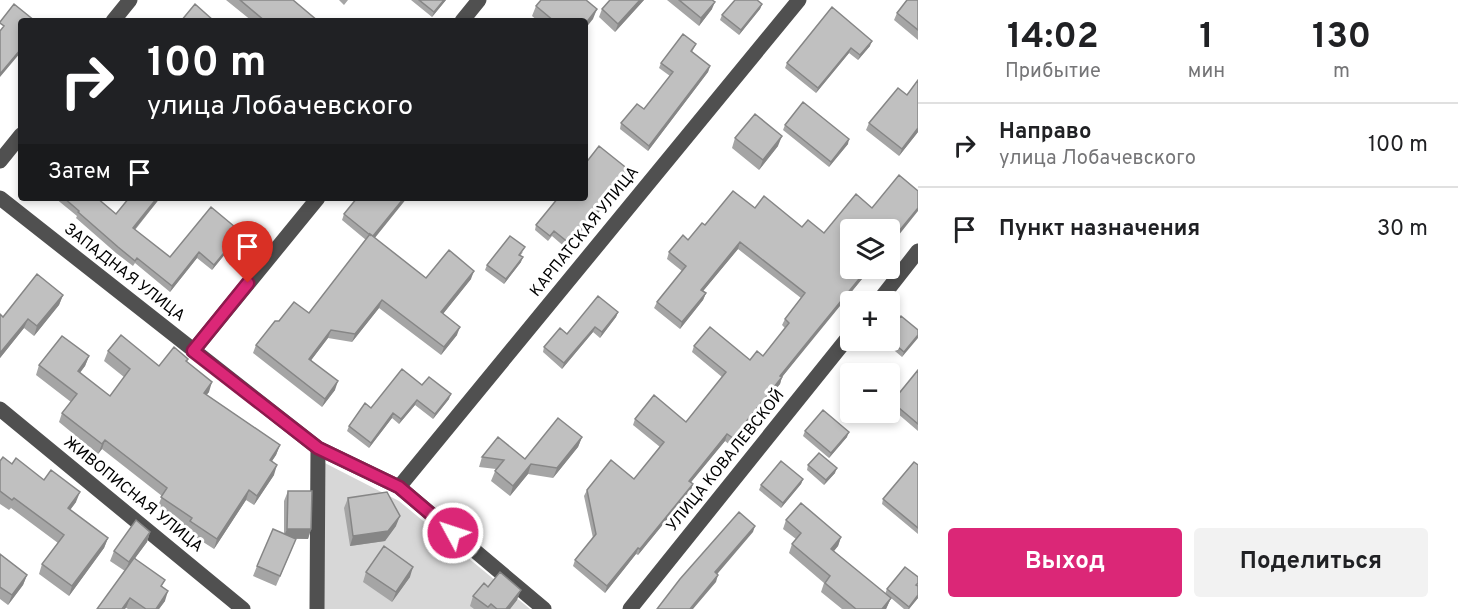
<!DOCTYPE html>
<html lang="ru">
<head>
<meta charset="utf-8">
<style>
	body { margin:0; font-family:Overpass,sans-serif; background:#f2f2f2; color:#202124; height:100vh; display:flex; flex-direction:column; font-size:22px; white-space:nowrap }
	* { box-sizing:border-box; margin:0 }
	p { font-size:20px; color:#757577 }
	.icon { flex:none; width:33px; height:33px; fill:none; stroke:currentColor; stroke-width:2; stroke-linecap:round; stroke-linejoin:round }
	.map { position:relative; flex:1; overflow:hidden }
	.panel { display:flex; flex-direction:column; background:#fff; width:540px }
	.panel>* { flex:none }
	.hud { position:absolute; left:18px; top:18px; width:570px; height:183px; border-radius:6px; box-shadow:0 3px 9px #0003; background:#202124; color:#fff; overflow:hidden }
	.fabs { position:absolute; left:840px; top:219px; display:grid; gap:12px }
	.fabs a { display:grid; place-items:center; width:60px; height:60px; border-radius:6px; background:#fff; box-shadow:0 3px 9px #0003; font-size:30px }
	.pin { position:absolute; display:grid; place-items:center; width:51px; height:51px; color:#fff; margin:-62px -26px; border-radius:50% 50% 50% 0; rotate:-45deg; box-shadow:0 0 6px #0007 }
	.pin .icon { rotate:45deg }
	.me { position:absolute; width:66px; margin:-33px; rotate:310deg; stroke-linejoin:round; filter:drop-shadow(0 0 4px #0008) }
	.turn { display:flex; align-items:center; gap:21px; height:126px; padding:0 30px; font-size:27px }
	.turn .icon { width:78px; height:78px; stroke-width:2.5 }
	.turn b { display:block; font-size:42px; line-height:51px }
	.then { display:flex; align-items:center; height:57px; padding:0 30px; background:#0003; gap:12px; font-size:22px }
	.eta { display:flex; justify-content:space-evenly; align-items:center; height:102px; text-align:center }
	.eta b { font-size:36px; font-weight:700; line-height:42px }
	.action { display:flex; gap:12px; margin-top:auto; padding:12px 30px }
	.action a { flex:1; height:69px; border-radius:6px; background:#db2777; color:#fff; font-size:24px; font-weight:700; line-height:69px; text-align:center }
	.action a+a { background:#f2f2f2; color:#202124 }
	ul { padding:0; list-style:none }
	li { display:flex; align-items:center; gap:18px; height:84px; padding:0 30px; border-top:2px solid #e0e0e0 }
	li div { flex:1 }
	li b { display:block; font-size:22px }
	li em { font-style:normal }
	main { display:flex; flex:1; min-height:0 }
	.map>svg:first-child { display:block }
	.green { fill:#d7d7d7 }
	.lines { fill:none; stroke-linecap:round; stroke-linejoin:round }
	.minor { stroke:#505050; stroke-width:15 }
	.wall { fill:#a5a5a5 }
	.shaded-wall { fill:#868686 }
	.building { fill:#c0c0c0; stroke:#868686; stroke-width:1.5 }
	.route-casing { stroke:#8e194d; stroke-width:15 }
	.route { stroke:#db2777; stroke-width:10 }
	.labels { text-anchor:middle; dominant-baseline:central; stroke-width:6; stroke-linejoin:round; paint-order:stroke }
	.street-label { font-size:16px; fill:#000; stroke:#fff }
</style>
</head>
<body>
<main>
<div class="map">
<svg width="918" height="609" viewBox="0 0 918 609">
	<rect width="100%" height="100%" fill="#fff"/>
	<!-- green -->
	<path class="green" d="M319 460 399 501 530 609H314Z"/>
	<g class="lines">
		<!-- minor -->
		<path class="minor" d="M113 21 130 0
			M462 21 479 0
			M0 161 21 135
			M0 198 318 448 399 487 544 609
			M878 302 918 251
			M193 351 318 198
			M0 409 243 609
			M399 487 799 0
			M317 609 318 448
			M630 609 850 335"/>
	</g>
	<!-- wall -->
	<path class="wall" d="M226 0H293L318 21H252Z
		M339 0H348L344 5Z
		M411 0H446L432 17Z
		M610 0H644L615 32 599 17 602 9Z
		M667 0H712V9L699 26Z
		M918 0V40L894 20 897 13Z
		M762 4 760 9 739 35 720 20 722 15Z
		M536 6 593 19 585 21H538L532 16Z
		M832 7 870 46 858 60 849 53 816 93 785 68 787 63Z
		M696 44 692 52 710 66 708 72 648 151 620 129 621 123 644 109 670 76 659 68 661 63Z
		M918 80V132L899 156 866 130 869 123 907 95Z
		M785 125 848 144 829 167 783 130Z
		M735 138 778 146 759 170 732 148Z
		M627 175 603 205 602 208 590 223 589 222 567 249 552 236 548 241 535 230 536 225Z
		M55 198H97L116 214 129 198H160L135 230 170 257 241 232 239 237 212 270 197 258 170 292 135 263 133 266 116 253 76 218 77 216Z
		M755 208 850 268H871L807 345 782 377 780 384 730 445 725 441 691 482V490L638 555 636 554 605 593 573 566 575 560 593 538 584 496 587 490 634 479 660 447 633 425 635 419 686 422 722 377 692 352 694 346 750 360 763 356 785 328 782 325 785 319 801 298 738 249 703 291 706 293 703 300 680 329 654 308 657 302 682 271 667 259 669 252 688 240 705 225Z
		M344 214 426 278 471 279 443 314 457 335 441 355 379 308 352 342 328 338 311 360 335 390 322 407 253 353 256 345 279 321 309 313 366 240 342 220Z
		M523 252 520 256 521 262 504 284 485 270 487 265Z
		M63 295 59 305 34 336 24 328 0 358V314L3 317Z
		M618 312 616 317 600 338 593 332 562 369 543 352 544 347 567 334Z
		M890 330H918L902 357 883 341 890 340Z
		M108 351 159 366 188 359 187 362 209 392 206 395 280 445 276 455 272 461 274 475 254 505 246 500 214 549 186 531 187 527 158 506 162 496 102 449 98 454 59 422 62 413 71 402 36 375 39 365 89 356 85 366 80 373 110 396 124 377 104 361Z
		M918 370V431L890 407 892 402Z
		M422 385 449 399 433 419 415 405 399 424 392 418 369 448 347 431 349 426 371 408Z
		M805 431 847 437 829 458 803 436Z
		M582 437 578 447 553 478 528 474 510 496 491 481 496 469 479 467 482 457 525 459Z
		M0 461 12 464 44 480 76 502 70 510 108 538 104 548 69 596 39 574 42 564 58 543 11 508 9 510 0 504Z
		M808 465 835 473 824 485 807 470Z
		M918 465V534L882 504 883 499Z
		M803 479 801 484 781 508 759 490 761 485Z
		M288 491 311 529 308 539H294L292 549 276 586 253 576 257 566 284 534V501Z
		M348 498 396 526 385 541 350 546 344 508Z
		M786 520 841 537 838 546 834 551 885 594 887 589 918 577V598L909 609H904L891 598 886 609H842L821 592 824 583 789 553 792 544 796 539 783 529Z
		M150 532 147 542 135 558 163 587 165 601 159 609H128L126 608 125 571 110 561 114 551Z
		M0 554 27 575 23 585 8 605 0 599Z
		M366 572 410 577 392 602 363 582Z
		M488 587 517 600 510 609H474L470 606 473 596Z"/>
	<!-- shaded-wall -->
	<path class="shaded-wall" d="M444 0H446L432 17 434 12Z
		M640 0H644L615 32 618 24Z
		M715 2 712 9 699 26 701 18Z
		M762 4 760 9 739 35 741 30Z
		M597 9 593 19 585 29V24Z
		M872 41 870 46 858 60 860 55Z
		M851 48 849 53 816 93 818 88Z
		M21 49V52L0 77V74Z
		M710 66 708 72 648 151 649 146Z
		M918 128V132L899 156 902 149Z
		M782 136 778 146 759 170 763 160Z
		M849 139 848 144 829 167 831 162Z
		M629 170 627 175 603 205 602 208 590 223 592 218 603 202Z
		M157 198H160L131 234 133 228Z
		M404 198H407L370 244 372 237Z
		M918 208V211L890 246V242Z
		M591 217 589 222 567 249 569 243Z
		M241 232 239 237 212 270 214 265Z
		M740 242 738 249 699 296 701 290Z
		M199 252 197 258 170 292 172 286Z
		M523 257 521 262 504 284 506 279Z
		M868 268H871L778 382 780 376Z
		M474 271 471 279 438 320 441 312Z
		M706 293 703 300 680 329 682 322Z
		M63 295 59 305 34 336 37 326Z
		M382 300 379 308 352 342 355 334Z
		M618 312 616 317 600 338 602 332Z
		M28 319 24 328 0 358V353Z
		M460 327 457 335 441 355 444 347Z
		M595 327 593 332 562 369 564 363Z
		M331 330 328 338 306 367 309 359Z
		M918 335V338L902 357 904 352Z
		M89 356 85 366 74 380 78 371Z
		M782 377 780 384 730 445 733 438Z
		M338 381 335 390 322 407 325 399Z
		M212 382 209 392 200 403 204 393Z
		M451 394 449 399 433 419 435 414Z
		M417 400 415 405 399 424 401 419Z
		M393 413 392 418 369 448 371 443Z
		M849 432 847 437 829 458 831 453Z
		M727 434 725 441 687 487 689 481Z
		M582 437 578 447 553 478 557 468Z
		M105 440 102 449 98 454 102 444Z
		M280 445 276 455 266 470 270 460Z
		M531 464 528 474 510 496 513 486Z
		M277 465 274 475 254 505 257 496Z
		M837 468 835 473 824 485 826 480Z
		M803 479 801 484 781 508 783 503Z
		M693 484 691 490 638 555 640 549Z
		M249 490 246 500 214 549 217 539Z
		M80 492 76 502 64 518 68 508Z
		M400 516 396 526 385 541 350 546 353 536Z
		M755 526 753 532 713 579 715 572Z
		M287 529H311L308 539 283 538Z
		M150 532 147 542 125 572 129 562Z
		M841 537 838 546 828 558 831 549Z
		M108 538 104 548 69 596 72 586Z
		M638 548 636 554 605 593 607 586Z
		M413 567 410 577 392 602 396 592Z
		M27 575 23 585 8 605 12 595Z
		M718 575 716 582 693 609H690Z
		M521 590 517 600 510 609H506Z
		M168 591 165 601 159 609H156Z
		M918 595V598L909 609H908Z
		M130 598 126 608 125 609H122Z
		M891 598 886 609H882Z"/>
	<!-- building -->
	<path class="building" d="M240 0H293L318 21H265Z
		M419 0H444L434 12Z
		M541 0H586L597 9 585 24V21H554L536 6Z
		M610 0H640L618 24 602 9Z
		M679 0H712L715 2 701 18Z
		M735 0H757L762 4 741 30 722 15Z
		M907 0H918V30L897 13Z
		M14 4 35 21H21V49L0 74V31L4 26 0 23V22Z
		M195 4 214 21H181Z
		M832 7 872 41 860 55 851 48 818 88 787 63Z
		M683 34 696 44 691 51 710 66 649 146 621 123 637 104 644 109 673 72 661 63Z
		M918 80V128L902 149 869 123 898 88 907 95Z
		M803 102 849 139 831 162 785 125Z
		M755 114 782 136 763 160 735 138Z
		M599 146 629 170 603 202 604 203 592 218 591 217 569 243 554 231 550 236 536 225 558 198H585V164Z
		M899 175 918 191V208L890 242V230H850V268H868L810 339 780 376 782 377 733 438 727 434 689 481 693 484 640 549 638 548 607 586 575 560 596 534 587 490 611 460 634 479 664 442 635 419 654 395 686 422 726 372 694 346 710 327 750 360 757 351 763 356 789 323 785 319 805 293 740 242 701 290 706 293 682 322 657 302 686 266 669 252 683 235 688 240 702 223 705 225 733 191 755 208 764 196 802 227 808 220 824 233 856 194 872 208Z
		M64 198H97L116 214 129 198H157L133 228 170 257 211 207 241 232 214 265 199 252 172 286 137 258 135 261 118 247 78 212 79 211Z
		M357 198H404L373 236 370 234V235L344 214Z
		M370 234 426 278 449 250 474 271 441 312 460 327 444 347 382 300 355 334 331 330 309 359 338 381 325 399 256 345 275 321H279L294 302 309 313Z
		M510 236 525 247 519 255 523 257 506 279 487 265Z
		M37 274 63 295 37 326 28 319 0 353V314L3 317Z
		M598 296 618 312 602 332 595 327 564 363 544 347 560 328 567 334Z
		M901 316 918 330V335L904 352 890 340V330Z
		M121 335 159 366 174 347 188 359 186 361 212 382 204 393 280 445 270 460 277 465 257 496 249 490 217 539 190 521 192 518 161 497 167 488 105 440 102 444 62 413 77 394 39 365 62 336 89 356 78 371 110 396 130 369 108 351Z
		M402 369 422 385 429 377 451 394 435 414 417 400 401 419 393 413 371 443 349 426 365 403 371 408Z
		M918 370V424L892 402Z
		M823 410 849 432 831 453 805 431Z
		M558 418 582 437 557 468 531 464 513 486 495 471 504 460 482 457 498 437 525 459Z
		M819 453 837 468 826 480 808 465Z
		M3 457 12 464 16 458 44 480 51 470 80 492 68 508 108 538 72 586 42 564 64 535 14 498 12 500 0 491V461Z
		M781 461 803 479 783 503 761 485Z
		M914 462 918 465V528L883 499Z
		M288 491H312L311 529H287Z
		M387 492 400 516 388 531 353 536 348 498Z
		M801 503 841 537 831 549 891 598 882 609H856L825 583 830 576 792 544 801 533 786 520Z
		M739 512 755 526 715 572 718 575 690 609H657L680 579Z
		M136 520 150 532 129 562 114 551Z
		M273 529 296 539 280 576 257 566Z
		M384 546 413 567 396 592 366 572Z
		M0 554 27 575 12 595 0 587Z
		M134 558 165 580 161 586 168 591 156 609H146L130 598 122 609H97Z
		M905 567 918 577V583L916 585 918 586V595L909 607 887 589Z
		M500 572 521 590 506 609H497L491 604 488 607 473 596 484 583 488 587Z"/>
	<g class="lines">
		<!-- route casing -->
		<g class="route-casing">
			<path id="route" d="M248 283 193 351 318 448 399 487 453 533"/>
		</g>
		<!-- route -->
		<use href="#route" class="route"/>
	</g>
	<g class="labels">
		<!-- street labels -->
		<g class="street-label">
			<text transform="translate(585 232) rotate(-51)">КАРПАТСКАЯ УЛИЦА</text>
			<text transform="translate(124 273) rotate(38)">ЗАПАДНАЯ УЛИЦА</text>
			<text transform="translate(726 461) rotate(-51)">УЛИЦА КОВАЛЕВСКОЙ</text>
			<text transform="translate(133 495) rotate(39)">ЖИВОПИСНАЯ УЛИЦА</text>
		</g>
	</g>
</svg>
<div class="fabs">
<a><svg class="icon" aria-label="layers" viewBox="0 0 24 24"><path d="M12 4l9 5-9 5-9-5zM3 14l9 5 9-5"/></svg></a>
<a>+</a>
<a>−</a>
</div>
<div class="pin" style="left:248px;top:283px;background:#d93025"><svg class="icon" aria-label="arrive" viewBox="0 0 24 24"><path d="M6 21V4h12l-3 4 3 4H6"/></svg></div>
<svg class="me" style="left:453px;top:533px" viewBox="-20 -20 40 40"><circle r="17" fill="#db2777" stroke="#fff" stroke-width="3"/><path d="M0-11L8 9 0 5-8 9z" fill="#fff"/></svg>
<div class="hud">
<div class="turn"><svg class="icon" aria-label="right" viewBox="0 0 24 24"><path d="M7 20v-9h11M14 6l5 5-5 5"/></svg><div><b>100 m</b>улица Лобачевского</div></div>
<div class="then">Затем<svg class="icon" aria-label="arrive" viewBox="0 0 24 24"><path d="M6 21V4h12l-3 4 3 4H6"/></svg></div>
</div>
</div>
<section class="panel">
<div class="eta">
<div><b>14:02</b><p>Прибытие</p></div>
<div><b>1</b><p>мин</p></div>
<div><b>130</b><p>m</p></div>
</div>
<ul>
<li><svg class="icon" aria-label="right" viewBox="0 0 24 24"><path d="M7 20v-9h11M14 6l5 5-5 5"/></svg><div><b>Направо</b><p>улица Лобачевского</p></div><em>100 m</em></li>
<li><svg class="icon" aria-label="arrive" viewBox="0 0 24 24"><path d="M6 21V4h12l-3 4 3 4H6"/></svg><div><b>Пункт назначения</b></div><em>30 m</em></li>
</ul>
<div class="action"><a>Выход</a><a>Поделиться</a></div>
</section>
</main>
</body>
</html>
